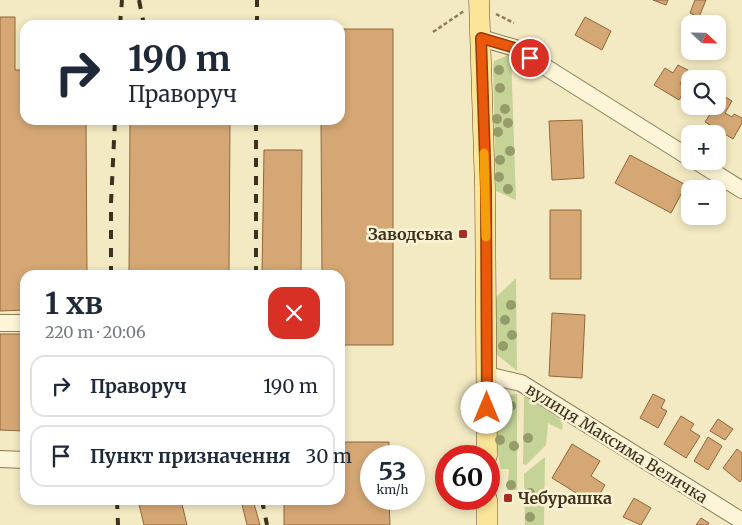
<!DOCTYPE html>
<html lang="uk">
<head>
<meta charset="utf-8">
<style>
	body { margin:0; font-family:Merriweather,serif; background:#f2f2f3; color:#1f2937; height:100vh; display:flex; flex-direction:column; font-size:19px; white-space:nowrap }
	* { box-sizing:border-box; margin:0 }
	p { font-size:16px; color:#747a83 }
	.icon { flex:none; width:28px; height:28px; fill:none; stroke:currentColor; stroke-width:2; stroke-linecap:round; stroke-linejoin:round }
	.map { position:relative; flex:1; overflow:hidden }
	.details { position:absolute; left:20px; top:270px; width:325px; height:235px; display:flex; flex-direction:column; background:#fff; border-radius:15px; box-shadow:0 2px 8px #0003 }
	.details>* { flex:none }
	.guide { position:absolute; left:20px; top:20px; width:325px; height:105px; border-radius:15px; box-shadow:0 2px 8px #0003; background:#fff; color:#1f2937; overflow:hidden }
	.needle { width:32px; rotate:112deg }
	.tools { position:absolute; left:681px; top:15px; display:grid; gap:10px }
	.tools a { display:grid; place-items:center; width:45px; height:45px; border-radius:10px; background:#fff; box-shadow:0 2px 8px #0003; font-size:25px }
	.speed { position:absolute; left:360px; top:445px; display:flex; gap:10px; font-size:25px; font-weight:700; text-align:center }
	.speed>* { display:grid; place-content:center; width:65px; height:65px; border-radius:50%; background:#fff; box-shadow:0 2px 8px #0003; line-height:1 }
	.speed small { font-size:12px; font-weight:400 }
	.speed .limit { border:8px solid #d22; background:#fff; color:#111 }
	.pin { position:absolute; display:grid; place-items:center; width:42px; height:42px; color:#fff; margin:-21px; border:2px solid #fff; border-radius:50%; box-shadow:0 1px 5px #0007 }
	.me { position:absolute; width:55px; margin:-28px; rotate:0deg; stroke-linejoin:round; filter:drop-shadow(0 0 4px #0008) }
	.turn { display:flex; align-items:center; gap:18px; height:105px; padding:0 25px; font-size:22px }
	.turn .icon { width:65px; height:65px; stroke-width:2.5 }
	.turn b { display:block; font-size:35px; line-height:42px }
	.round { display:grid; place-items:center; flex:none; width:52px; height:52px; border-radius:15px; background:#f2f2f3 }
	.head { display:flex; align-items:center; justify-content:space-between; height:85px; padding:0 25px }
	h1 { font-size:30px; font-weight:700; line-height:38px }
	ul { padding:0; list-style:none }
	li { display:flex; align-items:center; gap:15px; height:62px; margin:0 10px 8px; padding:0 15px; border:2px solid #e0e1e3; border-radius:15px }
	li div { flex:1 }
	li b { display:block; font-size:19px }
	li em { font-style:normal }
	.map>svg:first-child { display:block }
	.green { fill:#c5d396 }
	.building { fill:#d5a775; stroke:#92663a }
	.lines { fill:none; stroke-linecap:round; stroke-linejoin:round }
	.minor-casing { stroke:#907b57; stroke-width:18 }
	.major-casing { stroke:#5d482c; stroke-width:21 }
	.path { stroke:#907b57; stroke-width:2.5; stroke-dasharray:4 2.5; stroke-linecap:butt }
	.minor { stroke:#fcf5d8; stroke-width:16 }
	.major { stroke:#fae598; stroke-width:20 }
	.rail { stroke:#3e311d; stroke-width:4; stroke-dasharray:9 9; stroke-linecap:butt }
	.tree { fill:#959c6a }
	.route-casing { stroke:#983908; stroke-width:12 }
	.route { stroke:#ea580c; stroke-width:9 }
	.slow { stroke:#f59e0b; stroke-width:9 }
	.poi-dot { fill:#a62d20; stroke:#f9f2d4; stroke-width:2 }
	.labels { text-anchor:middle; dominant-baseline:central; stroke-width:5; stroke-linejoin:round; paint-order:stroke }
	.poi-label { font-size:16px; font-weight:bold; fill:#3e311d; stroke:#f9f2d4; text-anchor:end }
	.street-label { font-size:16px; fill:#3e311d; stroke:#f9f2d4 }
</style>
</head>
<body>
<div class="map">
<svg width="742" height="525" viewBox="0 0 742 525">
	<rect width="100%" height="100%" fill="#f3eac3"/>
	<!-- green -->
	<path class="green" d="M511 54 516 200 496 191 493 68 494 61Z
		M516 278 517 371 496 354 494 299Z
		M517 394V490H507L509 469H501L497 449 496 408C500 399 508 395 517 394Z
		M527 396C538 401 559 412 563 425L562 430 548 423 546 445 526 465 523 464 524 397Z
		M545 457 544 525H525L524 474Z"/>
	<!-- building -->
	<path class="building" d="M653 0H668L666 5Z
		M695 0H706L699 17 690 13Z
		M0 17H15V70H25V120H86L87 275H25V310L0 311Z
		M585 17 611 31 602 50 575 35Z
		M340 29H393V345H340V275H322L321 120H340Z
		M678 65 688 70 680 84 686 88 679 100 654 85 665 68 673 73Z
		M718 92 732 101 725 113 732 117 734 114 742 118V123L733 139 705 122 714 108 711 106H718Z
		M130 120H230L229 275H129Z
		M582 120 584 178 552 180 549 121Z
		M264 150H302L301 275H262Z
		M630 155 686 185 671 213 615 183Z
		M700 183 709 189H696Z
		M550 210H581V279H550Z
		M552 313 585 315 582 378 549 376Z
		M0 334H25V431L0 430Z
		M653 394 665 400 661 408 667 411 658 428 640 418Z
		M681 416 694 424 690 430 700 436 686 458 664 444Z
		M718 419 733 429 725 440 710 431Z
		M708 437 722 446 708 470 694 461Z
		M340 442H389V456H371V499H389L390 525H284V500H340Z
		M572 444 600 461 591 476 605 485 594 504 552 478Z
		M737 449 742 453V479L740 482 723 468Z
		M634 498 651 508 641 525 623 517Z
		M138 500H181L187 525H144Z
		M241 500H253L260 525H247Z
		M701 518 709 523 708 525H696Z"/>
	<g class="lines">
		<!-- minor casing -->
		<g class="minor-casing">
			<path id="minor" d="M481 38 515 48 690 158
				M696 161 742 190
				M0 323H19
				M487 375 521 383 742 521
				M0 459 25 460"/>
		</g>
		<!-- major casing -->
		<g class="major-casing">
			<path id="major" d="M479 0 485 189 487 456
				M487 525V499"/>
		</g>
		<!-- path -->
		<path class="path" d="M496 14 514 23
			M433 32 464 11"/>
		<!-- minor -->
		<use href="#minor" class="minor"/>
		<!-- major -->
		<use href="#major" class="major"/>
		<!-- rail -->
		<path class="rail" d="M139 0 144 25
			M120 25 122 0
			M257 25V0
			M111 275V203L115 120
			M256 275V120
			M117 500 118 525
			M262 500 267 525"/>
	</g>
	<!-- trees -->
	<g class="tree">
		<circle cx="499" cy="70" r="5"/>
		<circle cx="500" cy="88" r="5"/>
		<circle cx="505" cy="109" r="5"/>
		<circle cx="497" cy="119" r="5"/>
		<circle cx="508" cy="123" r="5"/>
		<circle cx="498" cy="132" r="5"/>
		<circle cx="510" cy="151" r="5"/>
		<circle cx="500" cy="160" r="5"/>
		<circle cx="499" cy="177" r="5"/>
		<circle cx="508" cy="189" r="5"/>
		<circle cx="511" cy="305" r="5"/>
		<circle cx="505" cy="320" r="5"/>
		<circle cx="512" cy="335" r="5"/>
		<circle cx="503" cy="346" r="5"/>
		<circle cx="511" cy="406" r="5"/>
		<circle cx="528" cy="438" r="5"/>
		<circle cx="500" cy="440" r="5"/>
		<circle cx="514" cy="446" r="5"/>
		<circle cx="511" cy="485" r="5"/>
		<circle cx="530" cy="493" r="5"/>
		<circle cx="530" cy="517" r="5"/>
	</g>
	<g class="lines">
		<!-- route casing -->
		<g class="route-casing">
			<path id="route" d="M487 408 486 189 481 38 515 48 530 58"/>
		</g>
		<!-- route -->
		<use href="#route" class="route"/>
		<!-- slow -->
		<path class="slow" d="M484 153 486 237"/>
	</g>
	<!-- markers -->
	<g class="poi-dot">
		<rect x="458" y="229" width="10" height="10" rx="2.5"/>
		<rect x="503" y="493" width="10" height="10" rx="2.5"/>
	</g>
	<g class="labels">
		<!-- poi labels -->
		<g class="poi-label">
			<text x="453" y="234">Заводська</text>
			<text x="518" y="498" text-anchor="start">Чебурашка</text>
		</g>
		<!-- street labels -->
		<g class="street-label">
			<text transform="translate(617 443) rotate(32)">вулиця Максима Величка</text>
		</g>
	</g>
</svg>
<div class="tools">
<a><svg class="needle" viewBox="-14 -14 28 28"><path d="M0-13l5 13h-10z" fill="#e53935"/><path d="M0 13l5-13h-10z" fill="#747a83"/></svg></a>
<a><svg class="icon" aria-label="search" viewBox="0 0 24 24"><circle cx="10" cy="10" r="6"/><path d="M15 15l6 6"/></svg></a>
<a>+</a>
<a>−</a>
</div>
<div class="speed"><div>53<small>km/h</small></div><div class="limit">60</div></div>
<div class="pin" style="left:530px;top:58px;background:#d93025"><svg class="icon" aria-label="arrive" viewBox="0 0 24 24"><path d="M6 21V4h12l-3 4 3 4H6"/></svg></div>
<svg class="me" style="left:487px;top:408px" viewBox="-20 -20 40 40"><circle r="19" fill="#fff"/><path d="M0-13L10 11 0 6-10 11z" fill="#ea580c"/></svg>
<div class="guide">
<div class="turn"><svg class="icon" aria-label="right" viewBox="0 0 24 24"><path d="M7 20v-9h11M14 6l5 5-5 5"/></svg><div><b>190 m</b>Праворуч</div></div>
</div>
<section class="details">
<div class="head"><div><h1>1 хв</h1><p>220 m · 20:06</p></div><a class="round" style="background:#d93025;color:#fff"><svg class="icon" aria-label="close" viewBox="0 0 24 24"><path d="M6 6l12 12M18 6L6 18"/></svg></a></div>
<ul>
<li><svg class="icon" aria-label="right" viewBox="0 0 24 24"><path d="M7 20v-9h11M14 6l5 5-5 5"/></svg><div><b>Праворуч</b></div><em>190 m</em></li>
<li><svg class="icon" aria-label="arrive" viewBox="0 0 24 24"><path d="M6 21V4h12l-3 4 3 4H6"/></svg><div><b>Пункт призначення</b></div><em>30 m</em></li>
</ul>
</section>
</div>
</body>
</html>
